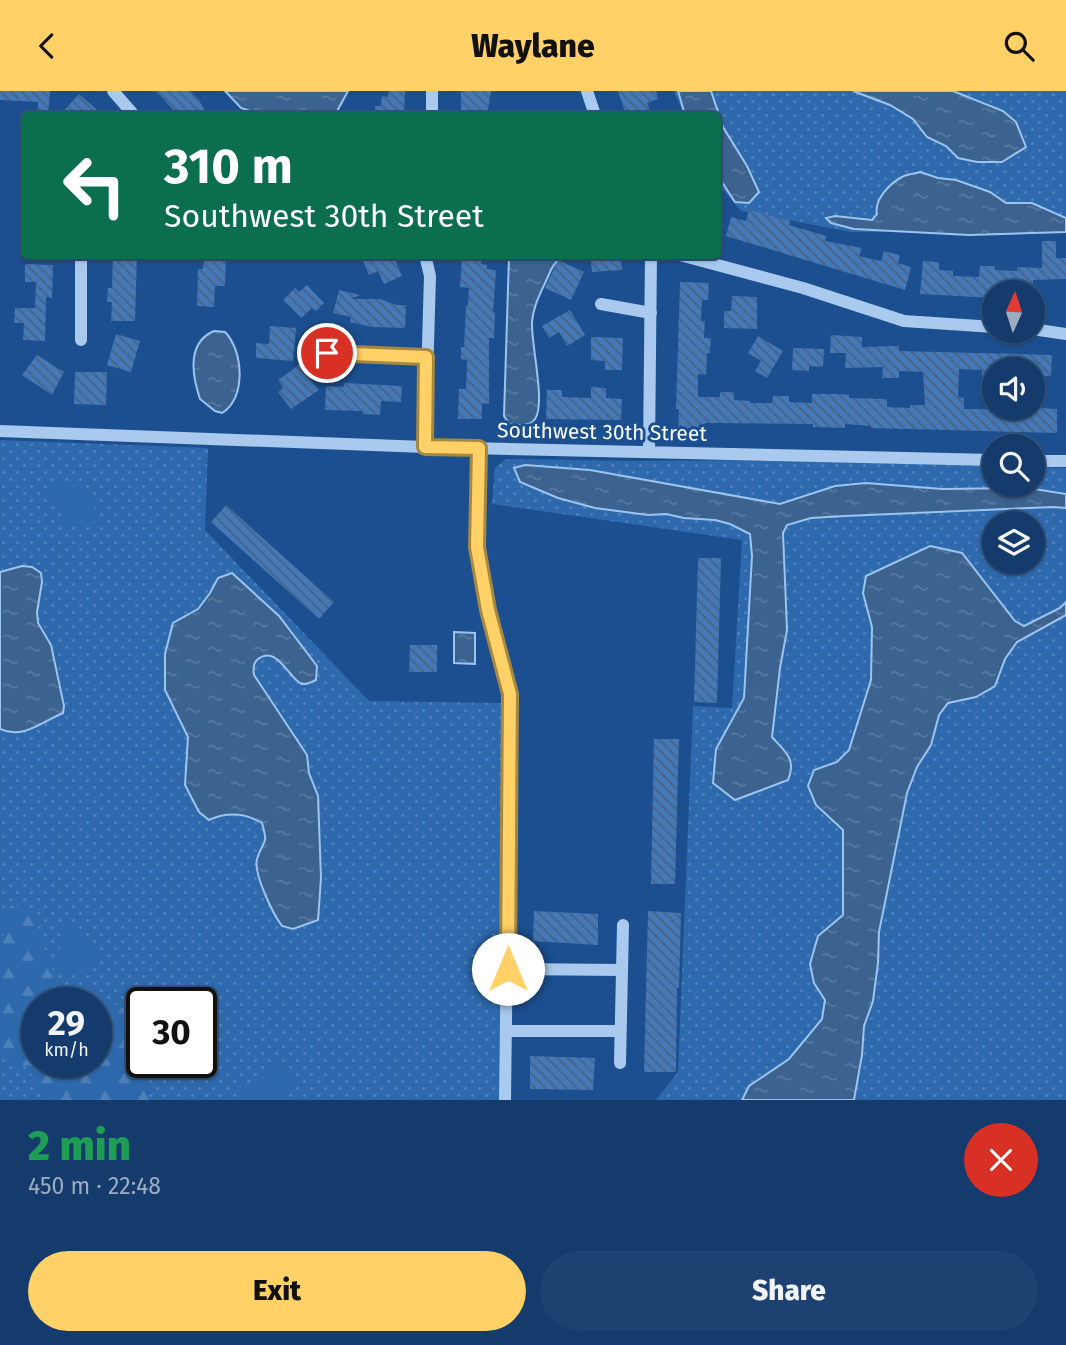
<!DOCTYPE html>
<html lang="en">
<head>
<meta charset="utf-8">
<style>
	body { margin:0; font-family:"Fira Sans",sans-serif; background:#1d4271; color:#f1f3f6; height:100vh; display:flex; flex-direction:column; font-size:26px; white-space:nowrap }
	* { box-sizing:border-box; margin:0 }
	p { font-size:23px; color:#9dadc1 }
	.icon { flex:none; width:38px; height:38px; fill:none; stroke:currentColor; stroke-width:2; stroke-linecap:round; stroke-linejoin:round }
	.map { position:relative; height:1009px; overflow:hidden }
	.drawer { display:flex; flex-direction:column; background:#143b6b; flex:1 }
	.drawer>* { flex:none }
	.guide { position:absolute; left:21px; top:21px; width:700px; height:147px; border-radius:7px; box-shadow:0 2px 5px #0004,0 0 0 2px #33557e; background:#0b6e4f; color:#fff; overflow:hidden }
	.needle { width:46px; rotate:3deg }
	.controls { position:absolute; left:982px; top:189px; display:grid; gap:14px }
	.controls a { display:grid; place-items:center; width:63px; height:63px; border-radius:50%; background:#143b6b; box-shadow:0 2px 5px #0004,0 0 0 2px #33557e; font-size:35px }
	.speed { position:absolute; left:21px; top:896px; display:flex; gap:14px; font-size:35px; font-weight:700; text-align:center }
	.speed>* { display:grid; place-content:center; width:91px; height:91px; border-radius:50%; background:#143b6b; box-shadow:0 2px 5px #0004,0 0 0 2px #33557e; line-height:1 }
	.speed small { font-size:18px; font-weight:400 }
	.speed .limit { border:4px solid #111; border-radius:10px; background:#fff; color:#111 }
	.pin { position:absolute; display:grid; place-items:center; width:60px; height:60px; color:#fff; margin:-30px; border:4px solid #fff; border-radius:50%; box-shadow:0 2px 7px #0007 }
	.me { position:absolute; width:77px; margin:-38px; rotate:0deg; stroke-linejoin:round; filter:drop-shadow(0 0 5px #0008) }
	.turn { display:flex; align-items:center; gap:24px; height:147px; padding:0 28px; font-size:32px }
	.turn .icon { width:91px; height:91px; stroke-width:2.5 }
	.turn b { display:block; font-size:49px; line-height:60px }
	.round { display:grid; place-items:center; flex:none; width:74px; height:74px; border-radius:37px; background:#1d4271 }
	.overview { display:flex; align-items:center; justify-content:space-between; height:119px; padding:0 28px }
	h1 { font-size:42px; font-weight:800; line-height:52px; color:#1e9e55 }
	.cta { display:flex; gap:14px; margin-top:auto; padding:14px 28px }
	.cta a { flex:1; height:80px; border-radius:42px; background:#ffd166; color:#111; font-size:28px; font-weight:800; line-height:80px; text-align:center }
	.cta a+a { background:#1d4271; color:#f1f3f6 }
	header { display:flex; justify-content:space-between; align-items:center; height:91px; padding:0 28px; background:#ffd166; color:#111; font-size:32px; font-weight:800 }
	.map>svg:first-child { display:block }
	.green { fill:url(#green-dots); fill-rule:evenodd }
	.forest { fill:url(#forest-firs); fill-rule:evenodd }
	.pitch { fill:#2e69ad }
	.water { fill:url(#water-ripples); stroke:#9cc4f0; stroke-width:2 }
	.building { fill:url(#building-back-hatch) }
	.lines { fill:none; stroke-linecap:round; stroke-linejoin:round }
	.minor { stroke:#a9c9ee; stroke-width:12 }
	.route-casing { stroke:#a68842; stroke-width:18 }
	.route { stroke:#ffd166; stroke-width:12 }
	.labels { text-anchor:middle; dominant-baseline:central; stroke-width:6; stroke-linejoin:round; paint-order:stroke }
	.street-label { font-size:21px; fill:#fff; stroke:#1b4f8f }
</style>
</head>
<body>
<header><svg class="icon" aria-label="back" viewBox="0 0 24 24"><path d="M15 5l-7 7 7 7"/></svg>Waylane<svg class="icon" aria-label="search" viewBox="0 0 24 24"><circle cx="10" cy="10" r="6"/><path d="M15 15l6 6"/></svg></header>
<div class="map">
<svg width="1066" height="1009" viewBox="0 0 1066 1009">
	<defs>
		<pattern id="green-dots" width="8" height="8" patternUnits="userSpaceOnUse" patternTransform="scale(1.75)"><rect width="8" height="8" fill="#2e69ad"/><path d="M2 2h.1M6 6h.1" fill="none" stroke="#4d80b9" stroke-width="1.8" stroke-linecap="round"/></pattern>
		<pattern id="forest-firs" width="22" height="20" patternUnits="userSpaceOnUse" patternTransform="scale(1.75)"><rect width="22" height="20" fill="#2e69ad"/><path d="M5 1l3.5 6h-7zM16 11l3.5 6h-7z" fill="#4d80b9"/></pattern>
		<pattern id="water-ripples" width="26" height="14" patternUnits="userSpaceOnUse" patternTransform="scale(1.75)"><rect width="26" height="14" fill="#3c6290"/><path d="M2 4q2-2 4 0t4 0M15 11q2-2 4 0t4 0" fill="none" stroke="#597aa1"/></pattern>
		<pattern id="building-back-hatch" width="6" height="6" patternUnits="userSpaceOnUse" patternTransform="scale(1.75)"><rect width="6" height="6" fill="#4478b7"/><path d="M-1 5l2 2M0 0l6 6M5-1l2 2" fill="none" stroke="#486282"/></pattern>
	</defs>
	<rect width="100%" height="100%" fill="#1b4f8f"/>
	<!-- green -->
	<path class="green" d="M674 0H1066V141H851L741 120 718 93V24H684Z
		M0 349 208 357 205 439 369 610 503 612 499 1009H0ZM37 912H96V971H37ZM142 912H201V971H142Z
		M506 368 638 370 759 369 994 375V394H1032L1033 376 1066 377V1009H656L678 981 693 615 732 617 742 449 492 413 495 377ZM994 432H1032V471H994Z"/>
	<!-- forest -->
	<path class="forest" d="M11 815H23L35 827 46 863 63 901 81 908 112 912 140 925 143 992 149 1009H55L45 1000 25 975 1 963 0 864 4 847 1 827ZM37 912H96V971H37Z"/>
	<!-- pitch -->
	<path class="pitch" d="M54 394 77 395 90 401 97 423 96 431 71 435 62 431 60 419 45 406 47 398Z
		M68 834C76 838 78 845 84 849 89 853 94 854 97 859 106 876 73 896 56 874L55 867 62 852 59 838Z
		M282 972 292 978 294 990 283 1009H240L238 1002 243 993 261 991 271 977Z"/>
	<!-- water -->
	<path class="water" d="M225 0H348L335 24H329L250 20 241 17Z
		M678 0H711L723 36 747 75 759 101 749 112 735 111 718 85V24H685Z
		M853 0H953L1003 20 1016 31 1026 56 1002 71H977L958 67 946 55 927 46 913 28 890 14Z
		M920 81 938 87 956 89 990 101 1006 112H1032L1066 127V141L969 144 854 138 831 132 826 127 835 125 872 129 877 123C874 109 889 93 902 86 907 83 915 83 920 81Z
		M509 165H564C553 171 551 179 546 190 540 203 533 216 532 231 531 254 546 312 535 328 530 336 517 334 509 333L504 325Z
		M214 240 225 241C243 259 247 307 222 322L215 320 200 308C192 284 186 252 214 240Z
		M525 374 590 379 780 413 835 395 866 392 942 398 1028 397 1066 403V417L1053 416 845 425 811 427 787 434 783 442 787 539 780 577 772 646C785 661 797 668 788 689L735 709 713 692 716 658 744 607 752 465 750 443 730 433 715 429 684 427 666 423 648 424 595 417 558 407 520 391 514 377Z
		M930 455 962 462 1015 530 1024 535 1060 517 1066 511V524L1017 551 1005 568 995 595 976 606 948 612 939 624 931 654 917 676 907 702 879 841 878 872 873 910 864 935 862 964 854 1009H742L749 995 789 968 822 928 825 909 814 892 810 873 818 845 843 824V739L816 714 808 695 814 679 837 671 849 659 871 589 872 536 863 502 866 485Z
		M22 475 32 476 41 482 42 491 37 521 38 532 51 554 64 615 63 622C43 630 23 649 0 638V481Z
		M232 482 279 525 317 575 316 589C311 591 306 595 300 592 288 585 276 554 258 568 253 572 253 578 254 584L307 664 309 682 318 705 321 787 318 829 293 838 282 835C273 823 253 782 257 768 263 748 269 756 262 732 245 722 227 721 209 729L199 721 185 694 188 646 165 599V563L173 532 198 518 210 502 218 487Z
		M454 541 475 542V573L454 572Z"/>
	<!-- building -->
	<path class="building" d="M0 0H50L48 24H37L38 11 0 9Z
		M156 0H190L199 9 207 24H178Z
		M389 0H405L404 24H375V15H381L382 5 388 6Z
		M461 0H491L487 24H461Z
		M618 0H656L658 8 647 12 652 24H626Z
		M79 3 103 24H60Z
		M749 119 790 130 789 134 826 145 825 150 862 157 859 165 881 170 884 160 900 164 898 172 911 176 905 199 726 145 731 126 746 130Z
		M1042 150H1056V167H1066V188L1033 189V201H994V207L920 203 923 170 939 171V179L953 180V185L979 186 980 175H995V179L1017 180V176L1042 177Z
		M113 164H137L135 230H111L112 211H107L108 197H112Z
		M204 164H226L225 195H215L214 216 197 215 198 178H203Z
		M376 164H393L402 185 384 193 378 180 369 184 363 170Z
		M462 164H482L481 173 487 174V178L496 179 493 221H495L494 247H489V313L482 312V328H458L459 298H466L467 269 461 268V256H464L466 214H468L469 197 460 196Z
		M590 164H620L622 179 592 181Z
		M558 169 584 181 571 209 545 197Z
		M25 173 53 174 52 207 46 206 45 250 23 249 24 232H14L15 217H35L36 191H25Z
		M680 191 709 192 708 209H702L701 230H705L704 247H711L710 262H707L706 284 698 283V306H720V301H734V309L750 310V312H772L773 305H789V311L812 312V303H838L849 304V307L887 308V316L910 317V314H925L923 281 899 280V287H882L883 276 845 277 846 262H830L831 244 862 246V256L899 255V260L1052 264 1051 285H1032V278H994V291H982V279L959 278 958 306 964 307V318L1026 319V317H1032V312H1042V317L1057 318V342L871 337V335L845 333V337L813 336V333L705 332 704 337H678L679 318H676Z
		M307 194 324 212 316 220 312 217 301 227 283 209 295 197 299 201Z
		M339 199 360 204 351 208H380L397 214H406L405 237 372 236 350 231 351 226 333 222Z
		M732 205 757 206V238L724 237V220H731Z
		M570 219 585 244 567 255 559 241 549 247 542 235Z
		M270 235 296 237 293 270 256 267V252L269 253Z
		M116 243 140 250 131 281 107 274Z
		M758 245 783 260 767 287 755 280 761 270 748 262Z
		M591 246 623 247 622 279H605V270L591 269Z
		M793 257 824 258 823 276 809 275V280L792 279Z
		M37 264 64 281 52 304 22 284Z
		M299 274 319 299 291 318 278 301 283 297 278 289Z
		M75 281H107L106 314 74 313Z
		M344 292 402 295 401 311 381 310 380 324 362 323 363 320 325 319 326 295 344 296Z
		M591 296 606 297V307L622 308 621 329 546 328 547 299H562V306L591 307Z
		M226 414 334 511 319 528 211 431Z
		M698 467H721L717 612 694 611Z
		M410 554H437V581H409Z
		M654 648H679L675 793H651Z
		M534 820 598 823V854L533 850Z
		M648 820 681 822 679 897H677L676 981H644Z
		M530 965 595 967 593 999 530 998Z"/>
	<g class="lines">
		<!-- minor -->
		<path class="minor" d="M113 0 134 24
			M587 0 595 24
			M432 24V0
			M81 164V249
			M680 164 803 197 904 230 994 236
			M601 213 651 222
			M1032 238 1066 243
			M327 262 427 266
			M0 340 425 356 994 369
			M425 356 430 185 425 164
			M479 357 477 456 488 519 510 603 505 1009
			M649 361 651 164
			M1032 370H1066
			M508 878 622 879
			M507 940H621
			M620 972 623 834"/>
	</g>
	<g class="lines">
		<!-- route casing -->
		<g class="route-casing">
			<path id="route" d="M327 262 426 266 425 356 479 357 477 456 488 519 510 603 508 878"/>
		</g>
		<!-- route -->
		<use href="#route" class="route"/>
	</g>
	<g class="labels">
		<!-- street labels -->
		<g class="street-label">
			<text transform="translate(602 341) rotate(1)">Southwest 30th Street</text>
		</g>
	</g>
</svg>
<div class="controls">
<a><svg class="needle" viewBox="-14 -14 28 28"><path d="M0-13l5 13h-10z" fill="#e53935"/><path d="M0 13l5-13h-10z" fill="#9dadc1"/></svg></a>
<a><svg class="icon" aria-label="sound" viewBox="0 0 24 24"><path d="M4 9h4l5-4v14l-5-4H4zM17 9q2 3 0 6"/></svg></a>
<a><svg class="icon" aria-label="search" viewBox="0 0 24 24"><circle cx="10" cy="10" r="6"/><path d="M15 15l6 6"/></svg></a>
<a><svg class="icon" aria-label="layers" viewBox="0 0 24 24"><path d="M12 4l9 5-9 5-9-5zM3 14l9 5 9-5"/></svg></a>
</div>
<div class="speed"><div>29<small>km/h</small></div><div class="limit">30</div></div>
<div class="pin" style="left:327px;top:262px;background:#d93025"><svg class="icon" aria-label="arrive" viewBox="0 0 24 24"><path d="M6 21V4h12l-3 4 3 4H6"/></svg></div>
<svg class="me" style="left:508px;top:878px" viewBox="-20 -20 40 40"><circle r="19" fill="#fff"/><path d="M0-13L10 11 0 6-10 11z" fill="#ffd166"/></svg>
<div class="guide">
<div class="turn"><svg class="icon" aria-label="left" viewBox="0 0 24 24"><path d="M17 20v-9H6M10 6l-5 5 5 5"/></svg><div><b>310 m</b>Southwest 30th Street</div></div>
</div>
</div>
<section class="drawer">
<div class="overview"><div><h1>2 min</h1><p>450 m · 22:48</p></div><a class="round" style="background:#d93025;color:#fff"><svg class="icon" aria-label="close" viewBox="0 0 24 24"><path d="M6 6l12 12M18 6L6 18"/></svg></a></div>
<div class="cta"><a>Exit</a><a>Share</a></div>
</section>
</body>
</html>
